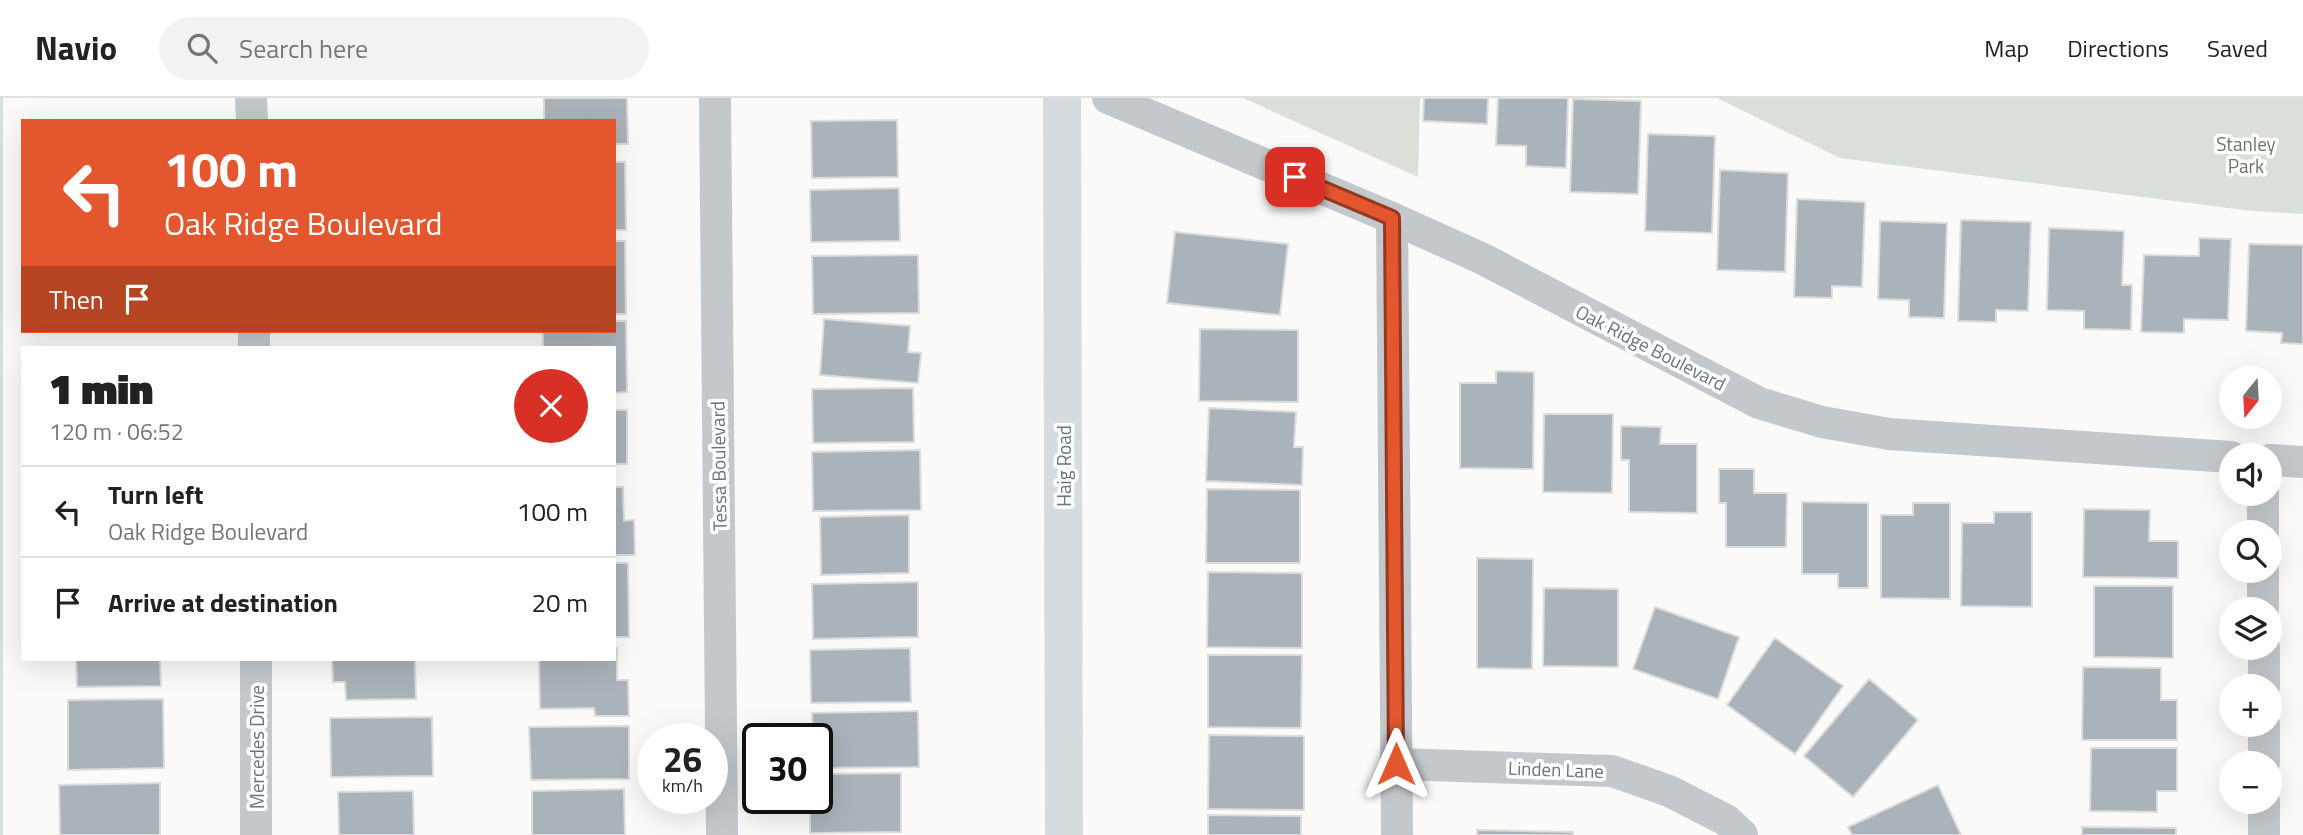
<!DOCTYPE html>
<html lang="en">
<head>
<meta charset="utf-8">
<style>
	body { margin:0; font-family:"Titillium Web",sans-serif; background:#f2f2f2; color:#222; height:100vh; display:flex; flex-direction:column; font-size:26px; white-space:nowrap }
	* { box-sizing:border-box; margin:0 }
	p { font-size:23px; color:#767676 }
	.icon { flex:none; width:38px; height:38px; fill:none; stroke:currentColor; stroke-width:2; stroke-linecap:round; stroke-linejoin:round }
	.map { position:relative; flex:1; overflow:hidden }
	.side { position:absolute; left:21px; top:248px; width:595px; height:315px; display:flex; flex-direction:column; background:#fff; border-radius:0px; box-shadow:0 7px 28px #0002 }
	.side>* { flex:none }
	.guide { position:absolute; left:21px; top:21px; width:595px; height:214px; border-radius:0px; box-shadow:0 7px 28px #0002; background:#e4572e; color:#fff; overflow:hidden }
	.needle { width:46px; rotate:198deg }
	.controls { position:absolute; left:2219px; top:268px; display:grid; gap:14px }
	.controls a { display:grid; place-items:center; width:63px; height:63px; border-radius:50%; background:#fff; box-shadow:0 7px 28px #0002; font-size:35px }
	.speed { position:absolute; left:637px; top:625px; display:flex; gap:14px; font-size:35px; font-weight:700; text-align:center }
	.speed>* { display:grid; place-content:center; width:91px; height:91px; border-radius:50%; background:#fff; box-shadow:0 7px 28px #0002; line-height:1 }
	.speed small { font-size:18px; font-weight:400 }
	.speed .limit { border:4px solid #111; border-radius:10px; background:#fff; color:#111 }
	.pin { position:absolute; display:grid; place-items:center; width:60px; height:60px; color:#fff; margin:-30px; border-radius:14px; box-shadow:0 4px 10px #0006 }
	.me { position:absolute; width:77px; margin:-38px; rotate:0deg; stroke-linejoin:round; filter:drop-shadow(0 0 5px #0008) }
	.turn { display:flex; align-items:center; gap:24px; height:147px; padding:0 28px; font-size:32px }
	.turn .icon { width:91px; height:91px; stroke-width:2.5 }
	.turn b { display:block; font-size:49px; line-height:60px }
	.then { display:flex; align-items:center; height:66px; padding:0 28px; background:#0003; gap:14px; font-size:26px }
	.round { display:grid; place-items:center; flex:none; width:74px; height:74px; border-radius:37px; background:#f2f2f2 }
	.headline { display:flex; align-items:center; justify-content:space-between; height:119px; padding:0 28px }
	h1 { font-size:42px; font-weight:800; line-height:52px }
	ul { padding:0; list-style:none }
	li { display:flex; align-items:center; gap:21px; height:91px; padding:0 28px; border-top:2px solid #e0e0e0 }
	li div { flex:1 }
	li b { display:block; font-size:26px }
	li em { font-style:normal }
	header { display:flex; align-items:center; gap:42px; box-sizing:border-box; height:98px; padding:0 35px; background:#fff; border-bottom:2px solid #e0e0e0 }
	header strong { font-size:33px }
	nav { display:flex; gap:38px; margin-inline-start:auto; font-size:24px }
	.search { width:490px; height:63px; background:#f2f2f2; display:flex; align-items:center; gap:18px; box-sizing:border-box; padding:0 24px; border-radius:38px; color:#767676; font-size:26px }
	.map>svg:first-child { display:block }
	.green { fill:#dadfd7 }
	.building { fill:#aab3b9; stroke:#dcdcda; stroke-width:2 }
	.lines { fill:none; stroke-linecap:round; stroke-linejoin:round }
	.street { stroke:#c3c8cc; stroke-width:32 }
	.secondary { stroke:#d6dbdf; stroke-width:38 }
	.route-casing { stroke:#94391e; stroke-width:18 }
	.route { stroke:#e4572e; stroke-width:12 }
	.labels { text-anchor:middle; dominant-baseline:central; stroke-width:7; stroke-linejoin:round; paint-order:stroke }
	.park-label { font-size:19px; fill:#687a64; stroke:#fff }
	.street-label { font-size:19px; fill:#657683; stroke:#fff }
</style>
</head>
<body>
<header>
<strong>Navio</strong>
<div class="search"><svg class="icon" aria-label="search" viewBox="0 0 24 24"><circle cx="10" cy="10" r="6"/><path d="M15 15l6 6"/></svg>Search here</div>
<nav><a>Map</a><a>Directions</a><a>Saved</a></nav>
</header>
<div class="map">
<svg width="2303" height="737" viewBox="0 0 2303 737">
	<rect width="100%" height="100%" fill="#fafaf8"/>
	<!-- green -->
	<path class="green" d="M0 0H3V737H0Z
		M1243 0H1420L1418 79Z
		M1717 0H2303V116L2252 113 1840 60Z"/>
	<!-- building -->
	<path class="building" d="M544 0H627L628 46H614V23H544Z
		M1424 0H1488L1487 26 1423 23Z
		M1498 0H1568L1566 70 1526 68V48L1496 47Z
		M1573 1 1641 3 1638 96 1570 94Z
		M897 22 898 79 812 80 811 23Z
		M1648 36 1715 38 1712 135 1645 133Z
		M614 64H625L626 132H614Z
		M1720 72 1788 75 1785 174 1717 172Z
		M899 90 900 143 811 144 810 92Z
		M1797 101 1865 104 1862 189 1832 188V200L1794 199Z
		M1961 122 2031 124 2028 213 1996 212V224L1958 223Z
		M1880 123 1947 125 1944 220 1909 219V202L1878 201Z
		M2049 130 2124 133 2122 187H2132L2131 232 2084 231V213L2047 212Z
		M1175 134 1288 146 1280 217 1167 205Z
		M2199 140 2231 141 2228 222 2184 221V235L2141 234 2144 157 2199 158Z
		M614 143H625L626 216H614Z
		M2249 146 2303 147V246L2281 245 2282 235 2246 233Z
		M918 157 919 215 813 216 812 158Z
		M824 221 910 228 908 254 921 255 918 285 820 277Z
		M614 223H626L627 294 614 295V250H543V233H614Z
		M1200 231 1298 232V304L1199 303Z
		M1496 273 1534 274 1533 371 1460 370V285H1496Z
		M913 290 914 344 813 345 812 291Z
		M1209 310 1296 314 1294 349H1303L1302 387 1206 383Z
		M614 312H627V366H614Z
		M1544 316H1613L1612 395 1543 394Z
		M1621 328 1661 329 1660 346H1697V415L1629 414V362H1621Z
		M920 352 921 412 813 413 812 354Z
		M1719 371H1754V395H1787L1786 449H1726V405H1719Z
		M614 389H623L624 423 634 422 635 457H614Z
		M1207 391 1300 392V465H1206Z
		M1802 404 1868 405V490H1838V476H1802Z
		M1913 405H1950V501L1881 500V417H1913Z
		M2084 411 2150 412 2149 443H2178V480L2083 479Z
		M1994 414H2032V509L1961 508 1962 425H1994Z
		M909 417V475L821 477 820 419Z
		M1477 460 1533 461 1532 571 1477 570Z
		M614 465H628L629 539H614Z
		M1208 474 1302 475V550L1207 549Z
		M918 484V539L813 541 812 486Z
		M2094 488H2173V560L2094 559Z
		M1544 490 1618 491V569L1543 568Z
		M1655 509 1739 539 1718 601 1633 571Z
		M1775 540 1843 588 1795 656 1727 607Z
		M614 550H617V582H628L629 618H595L594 610 540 611 539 562H614Z
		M910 550 911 604 811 605 810 552Z
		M1208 557H1302L1301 630 1208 629Z
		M76 562H160L161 588 77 589Z
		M332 562H415L416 601 346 602 345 584H333Z
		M2083 569 2161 570V602H2177V642H2082Z
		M1869 581 1918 622 1853 699 1804 658Z
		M163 601 164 670 68 672V602Z
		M918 613 919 669 817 670V640H813L812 615Z
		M432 619 433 678 331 679 330 620Z
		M629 628V681L531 682 529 629Z
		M1209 637 1304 638V712L1208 711Z
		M2091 650H2177V693H2157V714L2090 713Z
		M901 675V734L810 735V700H817V676Z
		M160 685V737H60L59 687Z
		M1938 687 1961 737H1852L1848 729Z
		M624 691 625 737H532V693Z
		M413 693 414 737H339L338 694Z
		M1208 717 1301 718V737H1208Z
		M2082 729 2176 730V737H2082Z
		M1477 732 1573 734V737H1477Z"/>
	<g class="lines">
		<!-- street -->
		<path class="street" d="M251 0 252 23
			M715 0 722 737
			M1108 0 1392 120 1481 160 1759 305 1822 324 1889 336 2231 359
			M1392 120 1397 737
			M254 233V250
			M2270 362 2303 364
			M2263 396V434
			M2263 472V511
			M2264 550V588
			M256 562V737
			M2264 626V665
			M1397 666 1612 673 1669 693 1726 722 1742 737
			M2264 704V737"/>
		<!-- secondary -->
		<path class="secondary" d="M1062 0 1064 737"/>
	</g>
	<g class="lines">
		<!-- route casing -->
		<g class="route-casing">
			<path id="route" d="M1295 79 1392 120 1396 666"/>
		</g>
		<!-- route -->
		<use href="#route" class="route"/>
	</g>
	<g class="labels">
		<!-- park labels -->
		<g class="park-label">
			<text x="2246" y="45">Stanley<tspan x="2246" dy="22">Park</tspan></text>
		</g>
		<!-- street labels -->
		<g class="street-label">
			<text transform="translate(1651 249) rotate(27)">Oak Ridge Boulevard</text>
			<text transform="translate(718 368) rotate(-91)">Tessa Boulevard</text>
			<text transform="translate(1063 368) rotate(-90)">Haig Road</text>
			<text transform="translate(256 649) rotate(-90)">Mercedes Drive</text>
			<text transform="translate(1556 671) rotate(2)">Linden Lane</text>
		</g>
	</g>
</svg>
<div class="controls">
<a><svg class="needle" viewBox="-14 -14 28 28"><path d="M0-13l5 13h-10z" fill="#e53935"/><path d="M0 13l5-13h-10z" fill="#767676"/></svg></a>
<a><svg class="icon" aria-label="sound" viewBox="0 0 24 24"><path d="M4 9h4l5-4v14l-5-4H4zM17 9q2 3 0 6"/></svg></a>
<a><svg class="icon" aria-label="search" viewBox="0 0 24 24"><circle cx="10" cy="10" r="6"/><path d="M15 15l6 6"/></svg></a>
<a><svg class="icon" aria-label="layers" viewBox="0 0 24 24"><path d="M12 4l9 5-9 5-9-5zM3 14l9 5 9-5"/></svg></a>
<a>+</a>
<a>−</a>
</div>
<div class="speed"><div>26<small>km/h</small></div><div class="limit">30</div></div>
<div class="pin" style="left:1295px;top:79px;background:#d93025"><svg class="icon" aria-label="arrive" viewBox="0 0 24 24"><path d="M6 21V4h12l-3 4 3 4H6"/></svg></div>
<svg class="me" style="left:1396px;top:666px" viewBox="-20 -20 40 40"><path d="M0-17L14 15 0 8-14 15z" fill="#e4572e" stroke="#fff" stroke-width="4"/></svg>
<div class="guide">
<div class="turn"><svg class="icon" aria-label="left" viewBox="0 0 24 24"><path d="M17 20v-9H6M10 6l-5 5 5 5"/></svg><div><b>100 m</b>Oak Ridge Boulevard</div></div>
<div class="then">Then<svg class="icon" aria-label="arrive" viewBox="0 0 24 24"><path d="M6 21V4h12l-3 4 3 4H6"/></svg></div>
</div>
<section class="side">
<div class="headline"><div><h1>1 min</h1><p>120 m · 06:52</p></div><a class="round" style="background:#d93025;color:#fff"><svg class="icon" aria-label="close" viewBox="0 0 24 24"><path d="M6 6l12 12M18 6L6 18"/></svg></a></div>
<ul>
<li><svg class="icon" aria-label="left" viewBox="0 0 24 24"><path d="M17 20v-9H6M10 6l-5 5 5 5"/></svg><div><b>Turn left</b><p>Oak Ridge Boulevard</p></div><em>100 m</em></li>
<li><svg class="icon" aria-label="arrive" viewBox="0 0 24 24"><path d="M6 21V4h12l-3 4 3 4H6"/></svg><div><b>Arrive at destination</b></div><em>20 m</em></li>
</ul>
</section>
</div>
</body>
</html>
